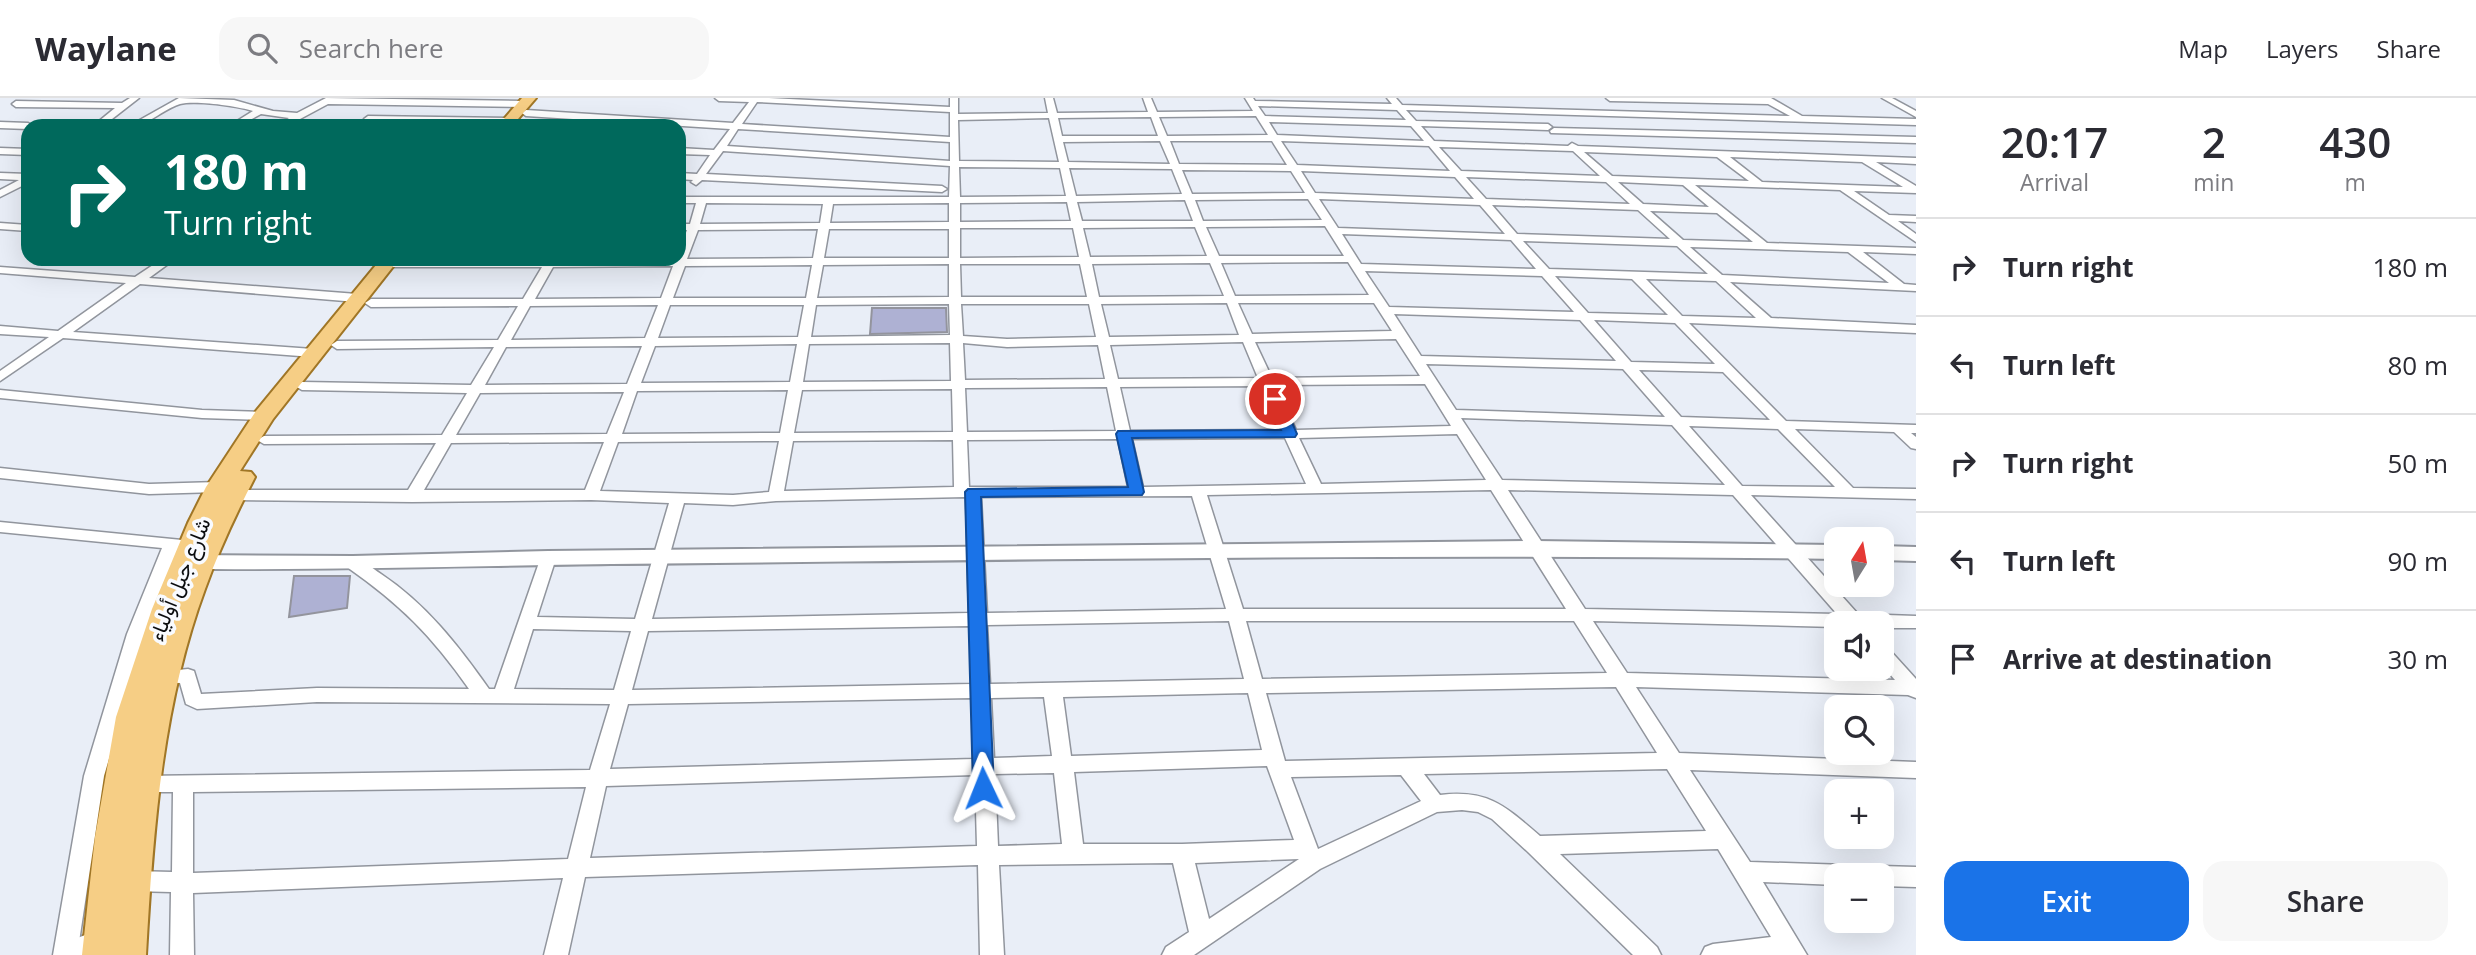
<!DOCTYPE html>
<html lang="en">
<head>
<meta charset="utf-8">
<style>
	body { margin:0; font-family:"Open Sans",Vazirmatn,sans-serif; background:#f7f7f7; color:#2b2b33; height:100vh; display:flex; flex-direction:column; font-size:26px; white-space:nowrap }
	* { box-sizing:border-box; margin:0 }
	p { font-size:23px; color:#7c7c81 }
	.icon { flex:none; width:38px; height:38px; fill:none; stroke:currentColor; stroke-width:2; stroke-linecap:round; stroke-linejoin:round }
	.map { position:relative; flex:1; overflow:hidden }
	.drawer { display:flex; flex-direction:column; background:#fff; width:560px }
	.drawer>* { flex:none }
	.hud { position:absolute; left:21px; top:21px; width:665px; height:147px; border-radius:21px; box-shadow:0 7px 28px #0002; background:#00695c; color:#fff; overflow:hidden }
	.needle { width:46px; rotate:11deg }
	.tools { position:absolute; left:1824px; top:429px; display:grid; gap:14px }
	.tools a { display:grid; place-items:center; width:70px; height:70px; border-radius:14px; background:#fff; box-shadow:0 7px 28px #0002; font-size:35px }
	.pin { position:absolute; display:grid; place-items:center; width:60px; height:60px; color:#fff; margin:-30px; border:4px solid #fff; border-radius:50%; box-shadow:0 2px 7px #0007 }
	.me { position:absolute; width:77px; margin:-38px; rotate:358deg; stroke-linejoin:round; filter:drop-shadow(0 0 5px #0008) }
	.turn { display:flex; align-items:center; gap:24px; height:147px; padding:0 28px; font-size:32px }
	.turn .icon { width:91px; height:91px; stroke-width:2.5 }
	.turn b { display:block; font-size:49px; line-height:60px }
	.eta { display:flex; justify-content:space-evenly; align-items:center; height:119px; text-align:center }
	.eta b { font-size:42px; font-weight:600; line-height:49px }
	.primary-button { display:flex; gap:14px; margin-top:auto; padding:14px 28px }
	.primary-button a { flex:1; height:80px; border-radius:21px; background:#1a73e8; color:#fff; font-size:28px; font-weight:600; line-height:80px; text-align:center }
	.primary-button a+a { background:#f7f7f7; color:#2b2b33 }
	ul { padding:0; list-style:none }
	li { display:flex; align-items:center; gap:21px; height:98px; padding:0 28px; border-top:2px solid #e1e1e2 }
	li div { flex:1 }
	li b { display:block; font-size:26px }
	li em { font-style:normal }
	header { display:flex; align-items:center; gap:42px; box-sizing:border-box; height:98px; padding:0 35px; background:#fff; border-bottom:2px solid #e1e1e2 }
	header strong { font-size:33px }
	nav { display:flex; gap:38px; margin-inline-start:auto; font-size:24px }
	.search { width:490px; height:63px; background:#f7f7f7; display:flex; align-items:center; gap:18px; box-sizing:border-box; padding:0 24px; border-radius:21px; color:#7c7c81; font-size:26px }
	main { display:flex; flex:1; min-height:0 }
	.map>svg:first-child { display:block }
	.building { fill:#aeb1d3; stroke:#93949d; stroke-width:2 }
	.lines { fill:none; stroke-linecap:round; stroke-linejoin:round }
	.minor-casing { stroke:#91959d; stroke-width:3 }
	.tertiary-casing { stroke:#91959d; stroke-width:4 }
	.primary-casing { stroke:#a07626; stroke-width:4 }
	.minor { fill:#fff; fill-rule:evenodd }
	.tertiary { fill:#fff; fill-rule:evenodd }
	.primary { fill:#f6ce85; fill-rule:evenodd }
	.route { fill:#1a73e8; stroke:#114b97; stroke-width:2 }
	.labels { text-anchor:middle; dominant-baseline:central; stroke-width:7; stroke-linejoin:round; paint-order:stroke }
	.street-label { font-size:21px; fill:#0b0d0f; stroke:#f9fbff }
</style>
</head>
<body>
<header>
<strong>Waylane</strong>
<div class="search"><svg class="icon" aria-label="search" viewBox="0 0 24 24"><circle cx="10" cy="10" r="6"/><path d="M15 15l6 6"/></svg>Search here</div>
<nav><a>Map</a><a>Layers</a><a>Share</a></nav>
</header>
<main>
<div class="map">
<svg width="1916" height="857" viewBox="0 0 1916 857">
	<rect width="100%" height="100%" fill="#e9eef7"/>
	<!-- building -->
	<path class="building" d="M872 210H946L947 234 870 236Z
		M294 478H350L347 510 289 519Z"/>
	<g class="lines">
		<!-- minor casing -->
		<g class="minor-casing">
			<path id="minor" d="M130 0H139L103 28H93L115 10 16 9 12 6 16 3 122 5Z
				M179 0 234 2 273 13 297 15 326 0 524 3 528 6 524 9 328 6 287 28H276L289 20 261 16 239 28H229L253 13C237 8 195 2 180 6 161 12 149 28 129 28Z
				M715 0H769L950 9V0H958V16L1048 15 1045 0H1053L1057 15 1148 14 1143 0H1151L1157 14 1253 13 1245 0H1253L1255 3 1392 6 1387 0H1396L1402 7 1790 18 1768 6 1610 3 1606 0H1771L1802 18 1916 21V27L1406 12 1416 23 1548 26 1552 29 1548 32 1421 28 1434 43 1568 48 1572 45 1578 48 1916 60V66L1876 64 1916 88V95L1854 93 1889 117 1916 118V124L1898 123 1916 136V144L1840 92 1695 87 1767 145 1916 150V156L1863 154 1904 186 1916 187V193L1730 184 1771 220 1916 227V235L1689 225 1786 323 1916 327V335H1911L1916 339V351L1911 350 1894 334 1795 331 1853 390 1916 391V401L1751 397 1858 516 1916 518V530H1881V525H1836V529L1593 523 1627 575 1895 582 1881 566V547L1887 549 1916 581V600L1908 597 1636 589 1679 655 1916 664V680L1690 672 1750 764 1847 767 1855 770 1858 777H1836V787L1763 784 1807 857H1701L1705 849 1713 846 1771 839 1718 751 1560 756 1657 849 1661 857H1633L1528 754 1492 721 1478 714 1462 712 1437 714 1320 771 1194 857H1162L1166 849 1189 834 1173 765 999 767 1004 857H980L978 767 585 779 568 857H544L563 780 193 795 194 857H170L171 794 133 793 125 790 122 783 125 776 133 773 172 774 173 694H143L136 692 133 686 136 680 143 678 590 672 610 606 317 604 197 611 186 606 180 585 158 584 155 579 158 574 188 571 194 573 201 596 317 590 469 591C432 538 400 506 347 469L345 465 347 461 353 459C363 462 372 470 381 476 426 506 458 547 489 591H495L542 456 548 454 556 460 537 519 635 521 669 405 591 402 412 404 232 402 224 397 232 392H408L436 345 264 346 257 342 264 338 442 337 467 295 302 292 295 288 302 284 471 287 494 249 337 251 331 247 337 243 498 242 518 208 371 209 365 205 371 201H523L542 169H386L380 166 382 164 679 161V154L687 132H679V126H690L696 105H679L681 99H949L950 68 723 53 706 76 942 88 947 91 942 94 702 82 696 87 691 84 693 82 679 81V75L697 76 710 57 679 56V50L714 52 730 31 526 18 522 15 526 12 733 25 749 4 719 3ZM757 4 950 14V39L742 26ZM1258 8 1397 12 1406 22 1265 18ZM1256 18 1268 37 1167 38 1159 19ZM1151 19 1158 38H1062L1058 20ZM1049 20 1059 64 959 63 958 22ZM1269 24 1411 28 1424 43 1277 37ZM738 31 950 44V63L727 48ZM1160 43 1170 66 1068 64 1063 44ZM1170 43H1272L1287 67 1179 66ZM1281 43 1429 48 1450 73 1297 67ZM1439 49 1573 53 1600 78 1461 73ZM1584 54 1717 59 1749 83 1612 78ZM1730 59 1862 64 1903 89 1762 84ZM959 69 1060 70 1066 98 960 99ZM1069 70 1172 71 1182 96 1076 98ZM1182 72 1291 73 1305 95 1192 96ZM1301 73 1455 79 1474 101 1315 95ZM1466 79 1606 84 1630 106 1486 101ZM1618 84 1683 87 1709 109 1643 106ZM1308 101 1322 122 1203 123 1195 102ZM1319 101 1480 107 1505 136 1338 130ZM1185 102 1193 123H1082L1077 104ZM1067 104 1071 123 960 124V105ZM706 105 823 106 820 125 700 126ZM949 105V124L830 125 833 106ZM1492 107 1638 112 1670 141 1517 136ZM1650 113 1717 115 1753 144 1683 142ZM1325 128 1344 158H1219L1206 129ZM1195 129 1207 158 1090 159 1083 130ZM960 130H1073L1079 159 960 160ZM818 131 813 160 687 161 698 132ZM829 131H949V160H824ZM1342 136 1511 142 1536 171 1361 166ZM1523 143 1677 148 1708 176 1549 171ZM1690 149 1848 154 1889 185 1722 177ZM1348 164 1369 197 1235 198 1221 165ZM1210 165 1224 198 1099 199 1092 166ZM949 166V199L817 200 823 167ZM960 166H1080L1087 199H961ZM812 167 806 200H673L685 168ZM673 168 661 200 535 201 553 169ZM1365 173 1542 178 1574 214 1389 209ZM1555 178 1632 181 1668 217 1588 215ZM1646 181 1716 183 1756 220 1682 218ZM1227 205 1239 237 1109 239 1101 206ZM1238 205H1374L1392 233 1252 236ZM949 206 950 237 811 239 816 207ZM961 206H1089L1096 239 1007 241 963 238ZM658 207 645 240 511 242 530 208ZM670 207H804L798 239 658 240ZM1394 216 1580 222 1616 263 1421 258ZM1594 222 1675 225 1715 266 1631 264ZM1396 241 1420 278 1272 280 1255 244ZM1243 244 1258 280 1118 281 1110 247ZM950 245 951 283 803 284 809 246ZM963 245 1007 249 1098 247 1105 281 965 282ZM797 246 790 284 641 285 655 248ZM642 248 627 286 485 287 506 249ZM1426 266 1623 271 1665 319 1456 312ZM1639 272 1723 274 1770 322 1681 319ZM1425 286 1451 328 1296 332 1275 287ZM1262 288 1282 332 1130 333 1120 289ZM1107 289 1116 333 967 334 965 290ZM952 291 953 334 794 335 802 292ZM788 292 780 335 622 336 637 293ZM624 294 607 336 456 337 480 295ZM1461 320 1672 327 1725 387 1502 382ZM1689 328 1778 331 1835 389 1742 388ZM1457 336 1486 382 1321 386 1299 340ZM1285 340 1306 386 1143 389 1132 341ZM1118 341 1128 389H969L967 342ZM953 342 954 389 784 393 793 343ZM779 343 769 394 733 397 600 393 618 344ZM604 344 585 392H424L451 345ZM1491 392 1566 511H1243L1207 397ZM1508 392 1733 397 1837 516 1585 511ZM1192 398 1226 511 987 515 981 399ZM966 399 969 515 652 521 684 405 733 407 776 403ZM1229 523 1244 581 990 586 987 527ZM1246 523H1574L1607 575 1262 581ZM970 528 972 586 632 592 648 533ZM533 531 631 533 614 592 514 591ZM1616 589 1657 655 1285 663 1266 595ZM1248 595 1262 652 1071 658 1063 599ZM1044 599 1052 658 994 660 991 600ZM972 600 974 661 610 671 628 606ZM1267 668 1294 742 1182 746H1083L1074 674ZM1667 671 1706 733 1540 738C1505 708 1488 691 1440 697L1424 676ZM1054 675 1062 746 998 748 995 676ZM975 677 977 748 590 760 606 688ZM1401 677 1421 703 1318 751 1291 679ZM586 689 568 761 193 775V694ZM1299 761 1209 821 1195 765Z
				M1882 0H1892L1916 13V19Z
				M368 18 509 20 513 23 509 26 365 23 364 21Z
				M0 24 28 25 32 28H28V31L0 30Z
				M1554 30 1916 39V45L1551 35 1550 33Z
				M0 50 28 51V57L0 56Z
				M0 75 28 76V85L0 99V92L19 82 0 81Z
				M0 125 28 127V133L0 131Z
				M162 161H175L149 180 357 196 363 200 357 204 140 186 73 234 313 251 319 255 313 259 63 240 0 283V273L49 239 0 236V228L58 233 126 185 0 175V169L135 179Z
				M0 292 202 312 264 314 271 318 264 322 202 320 0 300Z
				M0 370 149 386 218 384 226 389 218 394 149 396 0 380Z
				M0 424 182 442 190 447 188 451 178 452 145 536 104 678 77 857H53L84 678 127 536 162 450 0 434Z
				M1881 768 1916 769V789L1881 788V777H1871L1873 771Z"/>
		</g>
		<!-- tertiary casing -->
		<g class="tertiary-casing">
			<path id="tertiary" d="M1536 443 1836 447V461C1427 455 1019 462 611 466 470 468 330 472 189 471L182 469 179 464 182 459 189 457 353 458 548 453Z
				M1881 448 1916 449V463L1881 462Z
				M101 831 111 835 115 844 111 853 102 857H55L59 847Z"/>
		</g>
		<!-- primary casing -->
		<g class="primary-casing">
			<path id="primary" d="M522 0H536L512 28H498Z
				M381 161H399L273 321 240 373 251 374 255 379C236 416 219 452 205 491 162 607 153 734 146 857H82L95 739 116 619 152 511 188 425 206 389 256 313Z"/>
		</g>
		<!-- minor -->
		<use href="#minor" class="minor"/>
		<!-- tertiary -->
		<use href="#tertiary" class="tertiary"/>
		<!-- primary -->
		<use href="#primary" class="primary"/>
	</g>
	<!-- route -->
	<path class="route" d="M1275 297 1282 301 1297 336 1295 339 1132 340 1144 394 1142 397 981 399 994 690 991 696 983 699 976 696 973 690 965 394 968 391 1128 389 1116 336 1118 333 1281 332 1269 301Z"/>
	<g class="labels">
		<!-- street labels -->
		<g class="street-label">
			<text transform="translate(179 481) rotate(-68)">شارع جبل أولياء</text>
		</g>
	</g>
</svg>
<div class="tools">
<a><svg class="needle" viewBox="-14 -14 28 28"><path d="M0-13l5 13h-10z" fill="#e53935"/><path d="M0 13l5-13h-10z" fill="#7c7c81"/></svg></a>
<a><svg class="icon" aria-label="sound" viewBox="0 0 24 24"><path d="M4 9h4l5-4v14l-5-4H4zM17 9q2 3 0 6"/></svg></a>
<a><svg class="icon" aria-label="search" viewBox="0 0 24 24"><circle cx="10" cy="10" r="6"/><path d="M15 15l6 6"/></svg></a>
<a>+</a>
<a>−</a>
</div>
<div class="pin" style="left:1275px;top:301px;background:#d93025"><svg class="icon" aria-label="arrive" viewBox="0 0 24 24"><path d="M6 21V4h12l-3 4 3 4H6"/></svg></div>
<svg class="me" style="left:983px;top:690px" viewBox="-20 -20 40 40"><path d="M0-17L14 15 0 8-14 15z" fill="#1a73e8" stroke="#fff" stroke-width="4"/></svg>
<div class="hud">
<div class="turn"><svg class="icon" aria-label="right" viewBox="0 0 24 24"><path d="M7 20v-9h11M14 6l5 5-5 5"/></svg><div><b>180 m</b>Turn right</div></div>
</div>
</div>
<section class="drawer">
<div class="eta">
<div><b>20:17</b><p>Arrival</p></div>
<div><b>2</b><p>min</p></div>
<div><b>430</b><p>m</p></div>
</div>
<ul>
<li><svg class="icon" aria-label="right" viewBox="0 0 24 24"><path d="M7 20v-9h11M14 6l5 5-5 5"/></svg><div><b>Turn right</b></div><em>180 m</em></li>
<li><svg class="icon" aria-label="left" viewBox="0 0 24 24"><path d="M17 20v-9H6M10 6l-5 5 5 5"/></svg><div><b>Turn left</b></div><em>80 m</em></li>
<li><svg class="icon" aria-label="right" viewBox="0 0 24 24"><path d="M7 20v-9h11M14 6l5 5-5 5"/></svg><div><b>Turn right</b></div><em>50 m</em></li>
<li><svg class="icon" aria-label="left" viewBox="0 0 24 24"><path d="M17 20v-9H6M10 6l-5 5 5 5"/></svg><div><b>Turn left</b></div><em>90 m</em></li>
<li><svg class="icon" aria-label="arrive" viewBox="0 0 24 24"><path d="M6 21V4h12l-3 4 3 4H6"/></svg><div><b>Arrive at destination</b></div><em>30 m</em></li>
</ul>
<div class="primary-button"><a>Exit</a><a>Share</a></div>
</section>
</main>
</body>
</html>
